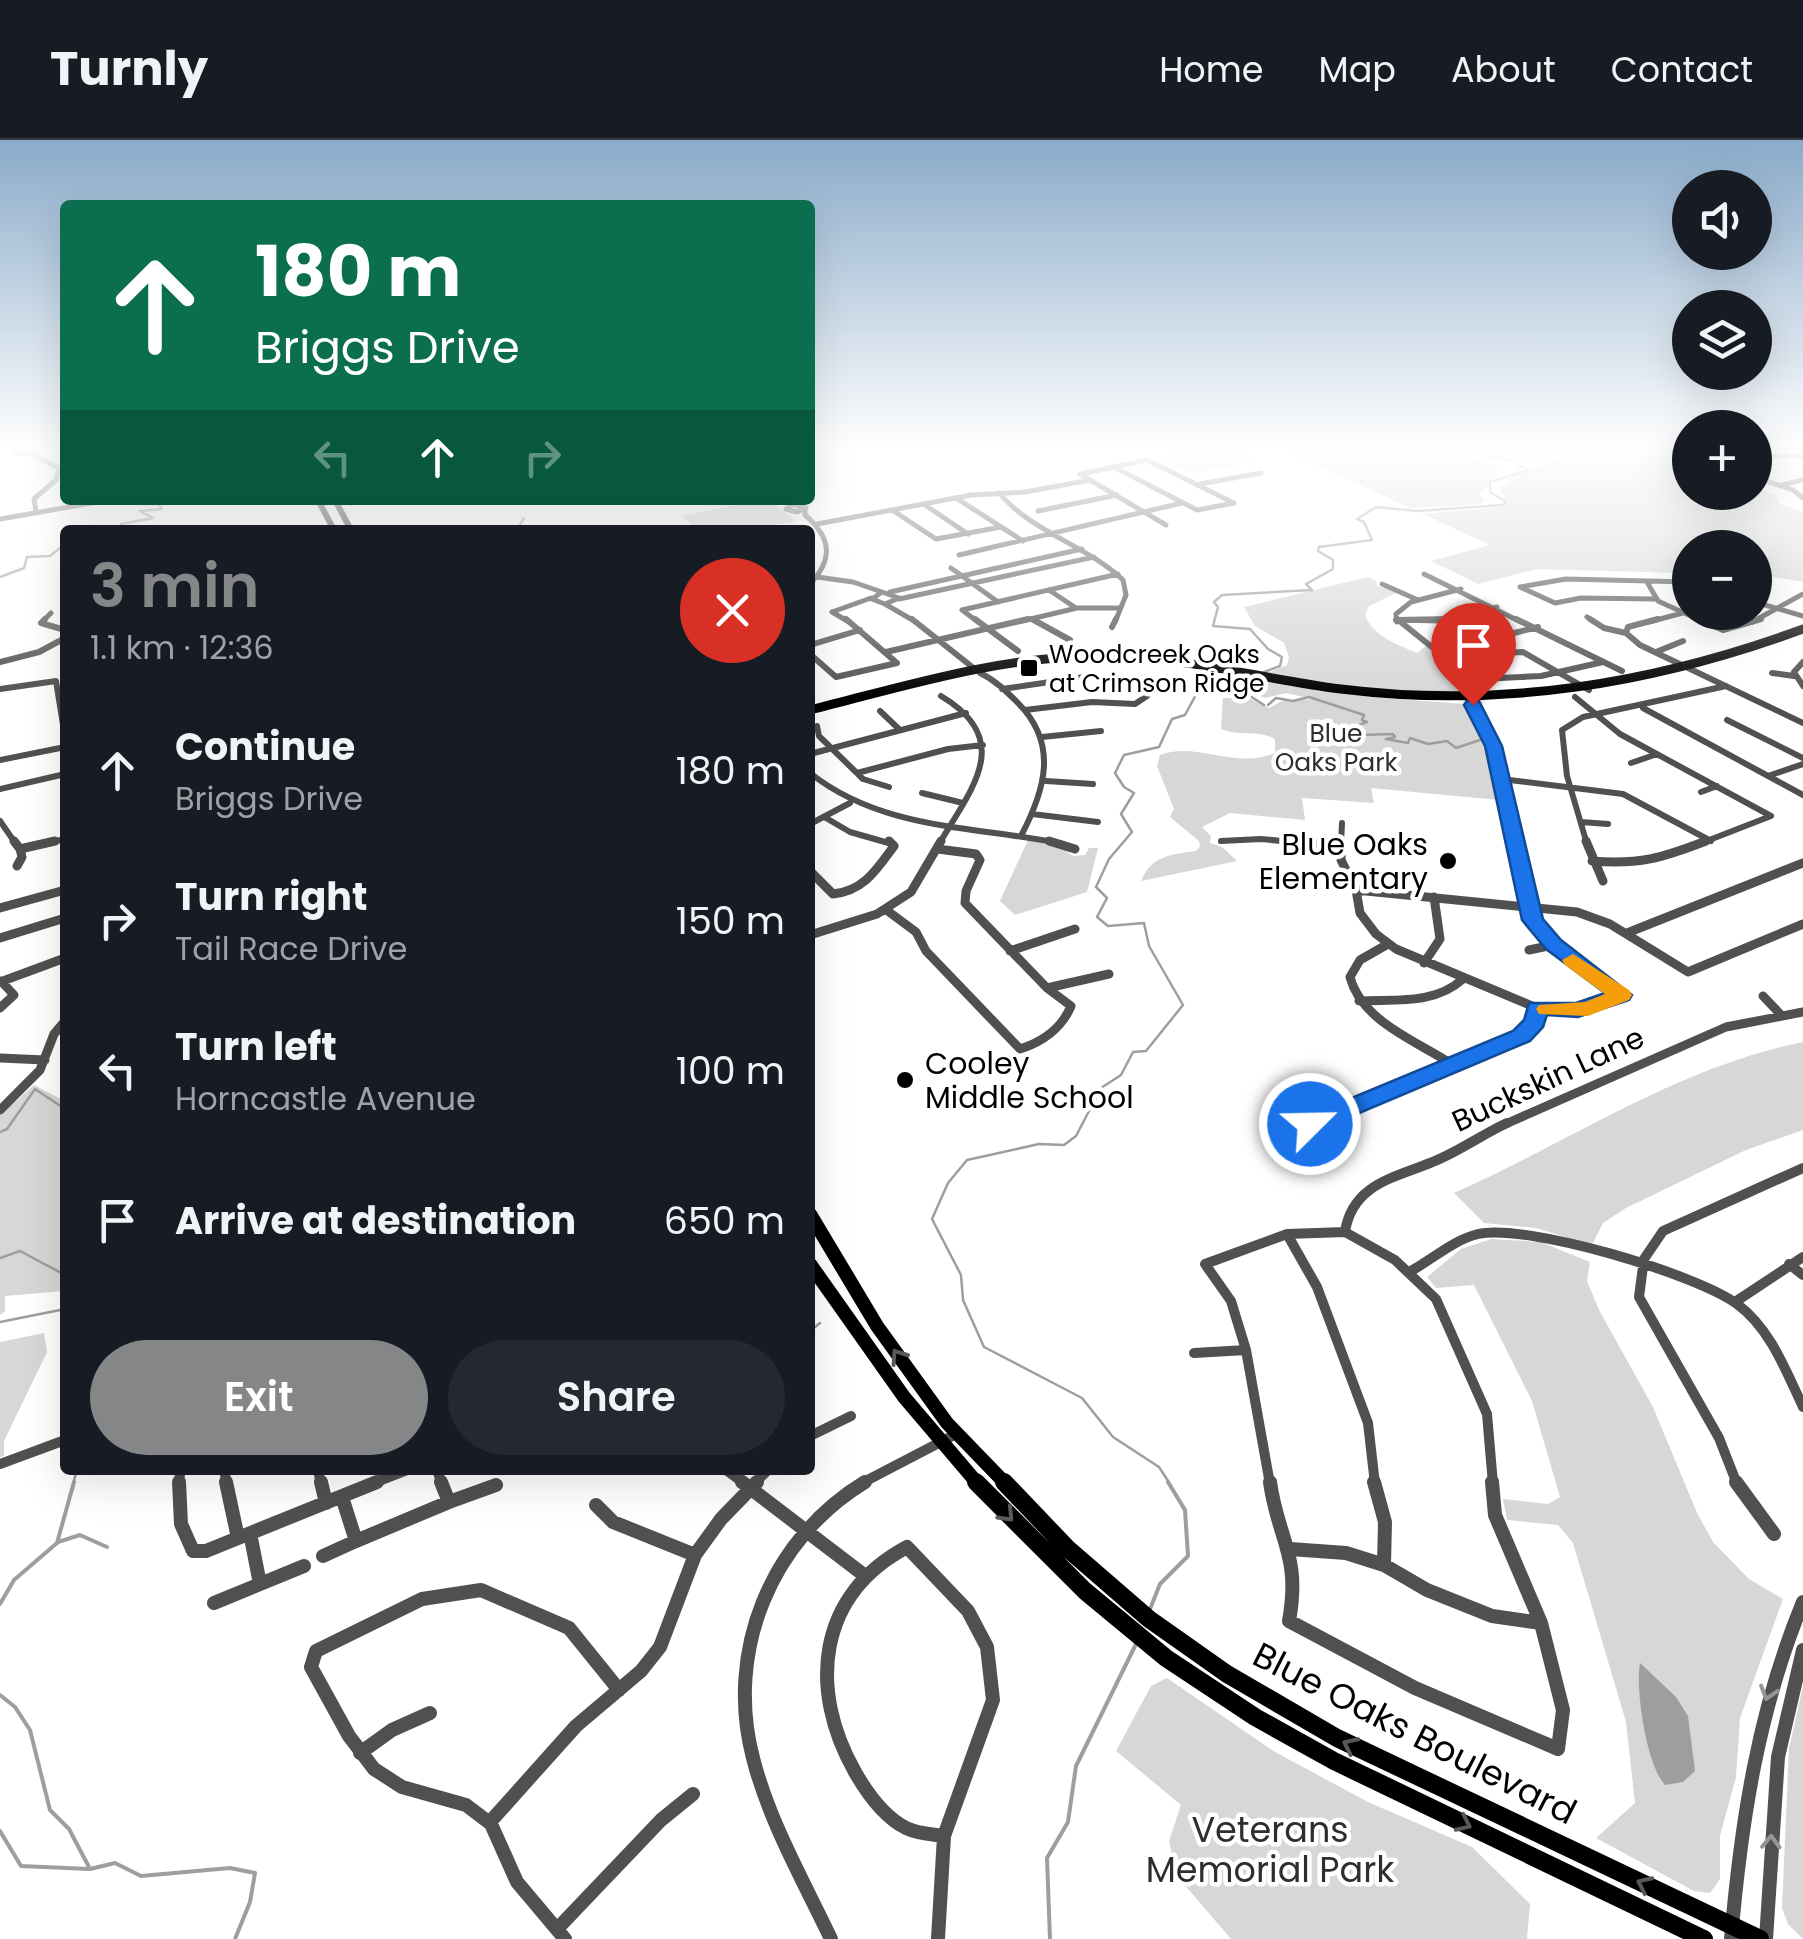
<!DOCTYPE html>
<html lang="en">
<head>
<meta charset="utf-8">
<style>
	body { margin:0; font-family:Poppins,sans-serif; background:#242831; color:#f1f3f6; height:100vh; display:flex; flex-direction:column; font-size:38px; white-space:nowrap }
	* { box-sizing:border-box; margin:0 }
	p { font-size:32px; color:#9ea1a6 }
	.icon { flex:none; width:55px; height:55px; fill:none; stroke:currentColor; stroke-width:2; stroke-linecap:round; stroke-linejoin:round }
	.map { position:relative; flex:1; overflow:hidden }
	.panel { position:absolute; left:60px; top:385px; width:755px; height:950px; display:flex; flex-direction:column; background:#171b24; border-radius:10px; box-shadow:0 10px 40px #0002 }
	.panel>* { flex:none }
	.top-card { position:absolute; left:60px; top:60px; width:755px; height:305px; border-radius:10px; box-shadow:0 10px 40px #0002; background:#0b6e4f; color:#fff; overflow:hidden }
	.tools { position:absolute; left:1672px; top:30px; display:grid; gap:20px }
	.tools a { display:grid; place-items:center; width:100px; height:100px; border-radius:50%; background:#171b24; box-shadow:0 10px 40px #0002; font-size:50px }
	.pin { position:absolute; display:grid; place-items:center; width:85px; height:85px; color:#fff; margin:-102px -42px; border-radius:50% 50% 50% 0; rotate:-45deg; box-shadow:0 0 10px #0007 }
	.pin .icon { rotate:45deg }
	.me { position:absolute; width:110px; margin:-55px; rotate:67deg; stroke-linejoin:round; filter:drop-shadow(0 0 8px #0008) }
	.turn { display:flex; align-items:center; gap:35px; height:210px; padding:0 30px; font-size:45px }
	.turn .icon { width:130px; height:130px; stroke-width:2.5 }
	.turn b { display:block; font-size:70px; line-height:85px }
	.lanes { display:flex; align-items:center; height:95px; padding:0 30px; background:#0003; justify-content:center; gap:50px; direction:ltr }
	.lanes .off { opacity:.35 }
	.round { display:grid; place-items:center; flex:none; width:105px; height:105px; border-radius:52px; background:#242831 }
	.overview { display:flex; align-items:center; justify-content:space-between; height:170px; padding:0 30px }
	h1 { font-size:60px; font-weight:600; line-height:75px; color:#858687 }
	.button { display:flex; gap:20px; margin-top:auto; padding:20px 30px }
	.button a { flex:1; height:115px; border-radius:60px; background:#858687; color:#fff; font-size:40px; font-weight:600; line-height:115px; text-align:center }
	.button a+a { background:#242831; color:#f1f3f6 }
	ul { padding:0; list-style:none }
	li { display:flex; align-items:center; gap:30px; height:150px; padding:0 30px }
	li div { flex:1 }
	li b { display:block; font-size:38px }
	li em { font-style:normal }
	header { display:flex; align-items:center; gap:60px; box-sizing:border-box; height:140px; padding:0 50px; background:#171b24; border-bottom:2px solid #363941 }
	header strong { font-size:48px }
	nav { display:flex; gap:55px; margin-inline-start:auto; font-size:35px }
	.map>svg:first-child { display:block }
	.green { fill:#d7d7d7 }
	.water { fill:#9e9e9e }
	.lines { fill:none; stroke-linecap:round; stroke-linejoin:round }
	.stream-far1 { stroke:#9e9e9e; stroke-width:2.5 }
	.stream { stroke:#9e9e9e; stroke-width:4 }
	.minor-far4 { stroke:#505050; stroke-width:5 }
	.minor-far3 { stroke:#505050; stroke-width:6 }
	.minor-far2 { stroke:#505050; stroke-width:9 }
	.minor-far1 { stroke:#505050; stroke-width:10 }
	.minor { stroke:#505050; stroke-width:14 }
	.major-far3 { stroke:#000; stroke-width:6 }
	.major-far2 { stroke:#000; stroke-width:9 }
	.major-far1 { stroke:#000; stroke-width:14 }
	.major { stroke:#000; stroke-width:18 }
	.oneway { stroke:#595959 }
	.oneway2 { stroke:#969696 }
	.route { fill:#1a73e8; stroke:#114b97; stroke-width:2.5 }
	.slow { fill:#f59e0b }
	.poi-dot { fill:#000; stroke:#fff; stroke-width:4 }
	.labels { text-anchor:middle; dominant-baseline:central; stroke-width:9; stroke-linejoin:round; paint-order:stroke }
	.far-poi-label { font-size:25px; fill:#000; stroke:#fff; text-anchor:start }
	.far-park-label { font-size:25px; fill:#2e2e2e; stroke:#fff }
	.poi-label { font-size:30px; fill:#000; stroke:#fff; text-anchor:end }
	.street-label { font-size:30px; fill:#000; stroke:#fff }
	.near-street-label { font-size:35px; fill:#000; stroke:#fff }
	.near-park-label { font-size:35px; fill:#2e2e2e; stroke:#fff }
</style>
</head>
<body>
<header>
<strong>Turnly</strong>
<nav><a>Home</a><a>Map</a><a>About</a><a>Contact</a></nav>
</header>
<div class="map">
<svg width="1803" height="1799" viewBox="0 0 1803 1799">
	<rect width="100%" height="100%" fill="#fff"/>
	<!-- green -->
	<path class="green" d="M1204 306H1247L1250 323 1190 333 1161 320 1160 316 1208 309Z
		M1276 306H1433L1501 327 1495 329 1496 334 1480 355 1485 361 1480 364 1410 368Z
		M1474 306H1690V352H1755V347L1776 355 1779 363 1803 372V442L1755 434V408H1690V425L1678 433 1537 429 1478 444 1431 421 1490 405 1423 374 1502 367 1508 362 1500 351 1508 342 1505 340 1572 312 1521 321 1501 318Z
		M759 360H770L796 381 746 390H695L683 376Z
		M1368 437 1377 442V446L1398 452 1369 466 1365 475C1374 497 1397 504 1417 513L1426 506 1429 508 1459 553 1375 550 1265 534 1287 525 1289 517 1284 503 1255 486 1244 467Z
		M1247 538 1370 557 1465 564 1487 603 1499 660 1371 648 1374 663 1302 658 1305 680 1230 673 1202 687 1211 696 1210 703 1222 707 1237 721 1141 741C1152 715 1170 715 1196 711L1200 706 1199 701 1170 677 1174 669 1157 626 1160 615C1197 601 1233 630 1275 613V599C1257 589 1239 597 1221 589L1223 558H1249L1269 568 1282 561 1313 559 1286 553 1265 558 1234 546Z
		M1028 700 1062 708 1073 716 1085 715 1089 708H1098L1087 752 1015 775 1000 761Z
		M1803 902V990L1746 1010 1626 1068 1603 1083 1592 1105 1536 1088 1484 1083 1454 1053C1569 1002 1677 927 1803 902Z
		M34 945 65 961V1151L5 1156V1171L0 1175V975Z
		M1491 1099 1541 1102 1590 1122 1587 1141 1599 1170 1653 1267 1697 1373 1713 1402 1749 1439 1783 1459 1740 1578 1736 1637 1720 1696V1739L1710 1753 1694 1751 1596 1698 1635 1663 1626 1582 1573 1403 1558 1385 1507 1380 1503 1359 1548 1364 1560 1357 1532 1261 1474 1145 1436 1148 1427 1137 1461 1109Z
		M44 1193 47 1212 4 1301V1316L0 1317V1202Z
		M1167 1538 1275 1612 1368 1662 1472 1707 1530 1764 1527 1799H1231L1177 1736 1169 1701 1181 1665 1116 1611 1151 1546Z
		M1803 1546V1799L1788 1784 1782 1768 1789 1608Z"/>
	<!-- water -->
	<path class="water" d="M1640 1523 1676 1557 1688 1576 1695 1631 1683 1642 1665 1645C1646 1625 1635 1547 1640 1523Z"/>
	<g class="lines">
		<!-- stream-far1 -->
		<path class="stream-far1" d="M123 390 121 384 153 378 140 371 162 369 157 362 160 360
			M517 390 524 378
			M0 437 24 428 27 417 50 416 65 404
			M1264 532 1280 526 1282 517 1268 509 1250 489 1213 486 1218 467 1214 462 1222 455 1312 450 1306 444 1333 429V420L1318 411 1319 407 1372 400 1364 382 1357 379 1376 367 1417 371 1503 365 1506 362 1490 352V342L1529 330 1510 320 1442 306
			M1205 548 1250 556 1264 565
			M1268 565 1276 558 1293 561 1309 557 1364 575 1362 580 1367 582 1359 585V595L1393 594 1395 597 1386 599 1408 603 1410 598 1428 604 1447 601 1456 608 1480 600
			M0 992 7 989 35 949 65 969
			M0 1118 20 1111 65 1135
			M0 1182 65 1169
			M810 1191 820 1183
			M73 1344 77 1330
			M1170 1344 1159 1327 1113 1297 1082 1258 984 1207 963 1160 961 1135 932 1079 948 1043 967 1020 1039 1004 1064 1005 1076 996 1101 948 1121 935 1133 912 1146 911 1183 865 1149 806 1144 783 1108 786 1097 777 1107 758 1096 747 1109 719 1132 692 1121 674 1134 653 1124 647 1115 633 1124 615 1159 607 1172 579 1185 575 1198 551 1242 536"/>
		<!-- stream -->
		<path class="stream" d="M58 1402 80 1395 107 1407
			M0 1464 14 1440 57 1403 74 1342
			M1150 1469 1160 1444 1188 1416 1185 1370 1168 1342
			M0 1555 15 1567 30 1590 50 1670 69 1689 90 1729 115 1723 141 1736 230 1728 255 1733 250 1762 235 1799
			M0 1691 21 1726 89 1729
			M1050 1799 1047 1718 1068 1682 1076 1626 1136 1504"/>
		<!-- minor-far4 -->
		<path class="minor-far4" d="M15 312 34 315 59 328 56 340 34 359 36 372
			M1755 316H1803
			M1114 327 1197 370 1234 363 1147 320 1080 334 1166 385
			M1755 337 1793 350 1803 358
			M1200 344 1261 333
			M1782 345 1803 340
			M999 353C1032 392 1086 405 1123 440L1126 455 1115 482
			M956 358 1023 401
			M793 364 806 368 797 372 786 369Z
			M925 365 968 394
			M805 370V375C831 397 834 419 810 444
			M892 370 936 399 1001 387
			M1038 371 1117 355
			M0 379 109 360
			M817 384 971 355 1025 352 1090 340
			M959 415 1182 363
			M951 428 998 462
			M1424 434 1521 482
			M810 436 853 442 882 452
			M1647 442 1658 461 1704 482
			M1755 442 1763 445
			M1382 444 1418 460
			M1520 447 1566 439 1690 442
			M1520 447 1555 463 1581 458 1655 459
			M1049 450 1076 468
			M882 452 899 458 885 464 872 459Z
			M890 452 1082 409
			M899 459 1094 417
			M1755 462 1803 476
			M885 464 916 482
			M832 472 871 458
			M832 472 849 482
			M1587 477 1594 482
			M1032 479 1037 482
			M1396 480 1442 481 1497 467
			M42 482 51 473
			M978 482 962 470 1118 434
			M1018 482 1077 468H1120
			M1397 482 1396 474 1411 462 1461 449
			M1649 482 1690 471
			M1752 482 1803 454"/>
		<!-- minor-far3 -->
		<path class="minor-far3" d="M45 479 41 483 65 490
			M912 479 976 530
			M975 479 1018 511
			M1032 479 1070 500
			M1397 479 1443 516 1492 601 1515 704
			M1516 479 1622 531
			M1590 479 1604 488 1626 493
			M1658 479 1628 487 1626 493 1640 505 1803 583
			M1699 479 1723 490 1761 479
			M1396 480 1449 479
			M1112 487 1116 479
			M1514 493 1538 487
			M1483 502 1496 514
			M810 505 860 490
			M886 512 1028 479
			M1656 512 1683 501
			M810 514 836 537 897 523 846 479
			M1443 516 1523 512 1589 550
			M0 522 39 512 65 498
			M1803 522 1794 532 1803 546
			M980 533C995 540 1006 551 1018 563 1059 604 1045 650 1021 696
			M1772 533 1794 536
			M1457 540 1541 536 1603 522
			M0 549 56 541 65 597
			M1002 549 1084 537 1148 539 1154 543 1147 556 1135 564 1092 562 1025 570
			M1575 557 1620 594 1771 676 1699 704
			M1643 568 1803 655
			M880 571 900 590
			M1727 580 1803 618
			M817 586 819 596 863 639 889 647
			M1042 597 1101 591
			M810 614 966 573
			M0 620 65 607
			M1631 623 1657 614
			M810 633C883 691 977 686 1063 704
			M857 633 948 609 983 605
			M1768 636 1803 624
			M1501 639 1623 654 1711 701
			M1046 641 1093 644
			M0 649 65 634
			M1701 652 1717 646
			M922 653 963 663
			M1032 674 1098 682
			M826 678 850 692 892 704
			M0 681 16 704
			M1581 682 1608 684
			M810 684 850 663
			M1221 701 1261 699 1313 704
			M44 704 65 699
			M939 704C972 648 1015 600 941 556
			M1341 704 1342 683
			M1587 704 1567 636 1562 590 1583 577 1726 546"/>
		<!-- minor-far2 -->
		<path class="minor-far2" d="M14 701 20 709
			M1049 701 1075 709
			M1285 701 1340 706
			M1342 701 1341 720 1356 750 1360 773 1376 794 1396 809 1537 868 1578 871 1622 855 1553 805 1532 780 1514 701
			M1586 701 1603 741
			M20 709 55 701
			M1592 721C1639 725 1662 718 1706 701
			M17 726 22 717 20 709
			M810 731 833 754C864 751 877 729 894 706L889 701
			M1356 750 1577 772 1610 784 1688 832 1803 784
			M0 768 65 750
			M885 769 916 792 926 811 1020 909C1042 902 1062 888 1071 866L1047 848 965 763 966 751 980 720 976 714 938 709
			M1627 793 1803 723
			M810 795 877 774 911 752 941 701
			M0 798 65 778
			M1388 804 1360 820 1350 837C1362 882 1417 901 1453 925
			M1529 810 1553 805
			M1010 811 1075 789
			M1424 823 1440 799 1434 757
			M0 842 65 818
			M1047 848 1109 834
			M1763 856 1782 876
			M1359 861C1396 859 1434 865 1463 839
			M0 868 14 855 1 841
			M0 918 45 920
			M0 970 40 930 54 894 65 881
			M1310 984 1522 896 1535 882 1537 868
			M1501 986 1726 887 1803 872"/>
		<!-- minor-far1 -->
		<path class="minor-far1" d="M1345 1092C1352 1045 1393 1038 1430 1023 1457 1013 1481 995 1507 983
			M1287 1094 1317 1147 1368 1283 1375 1344
			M1789 1124 1803 1135
			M1411 1131C1433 1119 1453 1100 1478 1094 1527 1083 1696 1134 1737 1164 1770 1188 1786 1231 1803 1267
			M1735 1162 1803 1117
			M1194 1213 1246 1210
			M810 1296 851 1276
			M0 1324 65 1300
			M224 1330 227 1344
			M318 1330 321 1344
			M437 1330 442 1344
			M726 1330 745 1344
			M178 1344 181 1330
			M371 1344 407 1330
			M754 1344 768 1330
			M860 1344 956 1294
			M1270 1344 1246 1210 1231 1161 1205 1124 1287 1094 1345 1092 1395 1120 1436 1159 1487 1274 1493 1344
			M1737 1344 1719 1298 1639 1157 1644 1119 1663 1091 1803 1028"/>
		<!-- minor -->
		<path class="minor" d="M179 1342 181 1384 193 1411H206L377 1342
			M226 1342 238 1398
			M321 1342 326 1363
			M441 1342 449 1362 496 1345
			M742 1342 864 1435
			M1270 1342C1278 1400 1301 1415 1289 1481L1415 1548 1558 1609 1563 1570 1541 1483 1495 1375 1492 1342
			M1374 1342 1385 1382 1384 1425
			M1736 1342 1774 1394
			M342 1357 356 1401 449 1362
			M596 1365 613 1382 695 1415
			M250 1393 260 1444
			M907 1407 968 1471 987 1507 993 1560 944 1696C932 1694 918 1694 906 1688 884 1677 867 1653 855 1632 808 1549 817 1455 907 1407Z
			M1290 1409 1346 1413 1384 1425 1427 1450 1492 1476 1541 1483
			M323 1416 356 1401
			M214 1463 304 1426
			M360 1613 392 1590 430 1573
			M490 1682 576 1586 641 1531 660 1507 695 1415 721 1379 757 1342
			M558 1788 661 1680 693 1654
			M565 1799 517 1742 491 1684 466 1665 402 1647 374 1629 349 1596 311 1527 316 1511 422 1459 481 1450 569 1488 619 1550
			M831 1799C803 1740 769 1681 753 1618 725 1511 771 1399 865 1342
			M938 1799 944 1696
			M1731 1799C1741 1682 1758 1571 1803 1462
			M1766 1799 1778 1617 1803 1510"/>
		<!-- major-far3 -->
		<path class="major-far3" d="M318 360 334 390
			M335 360 351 390"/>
		<!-- major-far2 -->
		<path class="major-far2" d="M810 570C905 546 1001 516 1101 516 1182 516 1261 539 1341 549 1501 569 1653 544 1803 489"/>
		<!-- major-far1 -->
		<path class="major-far1" d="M810 1074 877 1186 947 1283 1006 1344
			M810 1124 904 1257 978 1344"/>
		<!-- major -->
		<path class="major" d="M976 1342 1085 1451 1166 1518 1255 1577 1334 1621 1704 1799
			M1004 1342 1067 1408 1149 1479 1227 1534 1337 1598 1760 1799"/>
	</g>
	<!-- one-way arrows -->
	<defs><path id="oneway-chevron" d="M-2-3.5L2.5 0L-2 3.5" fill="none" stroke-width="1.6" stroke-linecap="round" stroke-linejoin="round" transform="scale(2.5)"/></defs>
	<g class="oneway">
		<use href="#oneway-chevron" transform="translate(898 1216) rotate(-124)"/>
		<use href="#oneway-chevron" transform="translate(1007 1375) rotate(46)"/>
		<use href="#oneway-chevron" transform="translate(1350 1605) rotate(-154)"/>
		<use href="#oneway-chevron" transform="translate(1464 1684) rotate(25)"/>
		<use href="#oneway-chevron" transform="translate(1644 1744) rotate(-155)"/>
	</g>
	<g class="oneway2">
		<use href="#oneway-chevron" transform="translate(1768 1553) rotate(107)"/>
		<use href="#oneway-chevron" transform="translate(1771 1702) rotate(-88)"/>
	</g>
	<!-- sky -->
	<linearGradient id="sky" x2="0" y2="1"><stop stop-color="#8aabca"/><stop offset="0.55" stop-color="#fff"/><stop offset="1" stop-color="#fff" stop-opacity="0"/></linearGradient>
	<rect width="1803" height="558" fill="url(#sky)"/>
	<!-- route -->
	<path class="route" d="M1467 561H1479L1502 606 1543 779 1561 800 1632 855 1629 860 1578 877 1547 875 1543 887 1530 901 1319 990H1301L1298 984 1301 979 1513 891 1524 880 1529 863H1576L1605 853 1546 809 1522 780 1485 606 1464 565Z"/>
	<!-- slow -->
	<path class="slow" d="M1573 814 1629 850 1632 855 1629 860 1588 876 1539 874 1536 869 1539 865 1585 862 1605 854 1565 825 1562 820Z"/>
	<!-- markers -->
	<g class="poi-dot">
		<rect x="1019" y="518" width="20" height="20" rx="5"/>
		<circle cx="1448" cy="721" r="10"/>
		<circle cx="905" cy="940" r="10"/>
	</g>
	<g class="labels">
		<!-- far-poi labels -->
		<g class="far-poi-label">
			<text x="1049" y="514">Woodcreek Oaks<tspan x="1049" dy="29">at Crimson Ridge</tspan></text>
		</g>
		<!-- far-park labels -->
		<g class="far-park-label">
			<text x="1336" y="593">Blue<tspan x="1336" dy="29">Oaks Park</tspan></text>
		</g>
		<!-- poi labels -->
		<g class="poi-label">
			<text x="1428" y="704">Blue Oaks<tspan x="1428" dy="34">Elementary</tspan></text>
			<text x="925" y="923" text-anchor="start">Cooley<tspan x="925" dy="34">Middle School</tspan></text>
		</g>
		<!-- street labels -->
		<g class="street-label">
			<text transform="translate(1548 939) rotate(-25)">Buckskin Lane</text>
		</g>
		<!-- near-street labels -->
		<g class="near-street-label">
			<text transform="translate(1415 1593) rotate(27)">Blue Oaks Boulevard</text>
		</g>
		<!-- near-park labels -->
		<g class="near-park-label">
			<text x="1270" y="1689">Veterans<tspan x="1270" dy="40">Memorial Park</tspan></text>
		</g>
	</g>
</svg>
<div class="tools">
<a><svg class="icon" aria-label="sound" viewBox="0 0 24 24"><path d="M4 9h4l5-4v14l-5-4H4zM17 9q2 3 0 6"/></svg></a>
<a><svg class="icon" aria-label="layers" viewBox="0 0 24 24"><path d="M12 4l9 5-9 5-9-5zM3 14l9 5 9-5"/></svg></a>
<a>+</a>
<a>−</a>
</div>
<div class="pin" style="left:1473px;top:565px;background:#d93025"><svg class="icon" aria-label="arrive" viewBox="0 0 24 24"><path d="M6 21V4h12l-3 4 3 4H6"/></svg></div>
<svg class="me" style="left:1310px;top:984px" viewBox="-20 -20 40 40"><circle r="17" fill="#1a73e8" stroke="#fff" stroke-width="3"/><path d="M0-11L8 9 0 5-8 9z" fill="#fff"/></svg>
<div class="top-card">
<div class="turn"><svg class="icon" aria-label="ahead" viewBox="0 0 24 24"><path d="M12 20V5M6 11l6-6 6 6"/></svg><div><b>180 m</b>Briggs Drive</div></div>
<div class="lanes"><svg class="icon off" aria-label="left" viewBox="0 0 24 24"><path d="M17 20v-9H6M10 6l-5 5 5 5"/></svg><svg class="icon" aria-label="ahead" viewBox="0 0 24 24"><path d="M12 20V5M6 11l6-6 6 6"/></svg><svg class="icon off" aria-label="right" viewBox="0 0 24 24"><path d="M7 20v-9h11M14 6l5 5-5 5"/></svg></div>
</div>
<section class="panel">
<div class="overview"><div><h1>3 min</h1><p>1.1 km · 12:36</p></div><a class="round" style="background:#d93025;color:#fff"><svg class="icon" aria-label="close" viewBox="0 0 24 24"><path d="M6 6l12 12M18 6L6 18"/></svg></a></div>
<ul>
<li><svg class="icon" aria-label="ahead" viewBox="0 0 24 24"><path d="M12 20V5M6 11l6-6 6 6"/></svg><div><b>Continue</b><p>Briggs Drive</p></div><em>180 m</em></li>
<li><svg class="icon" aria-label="right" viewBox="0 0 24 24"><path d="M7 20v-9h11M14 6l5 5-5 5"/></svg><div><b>Turn right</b><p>Tail Race Drive</p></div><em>150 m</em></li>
<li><svg class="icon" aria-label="left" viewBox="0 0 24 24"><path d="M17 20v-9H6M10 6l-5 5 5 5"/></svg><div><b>Turn left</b><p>Horncastle Avenue</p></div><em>100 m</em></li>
<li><svg class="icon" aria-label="arrive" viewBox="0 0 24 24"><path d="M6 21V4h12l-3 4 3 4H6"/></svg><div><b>Arrive at destination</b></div><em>650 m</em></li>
</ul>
<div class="button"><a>Exit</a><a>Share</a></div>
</section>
</div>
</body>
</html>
